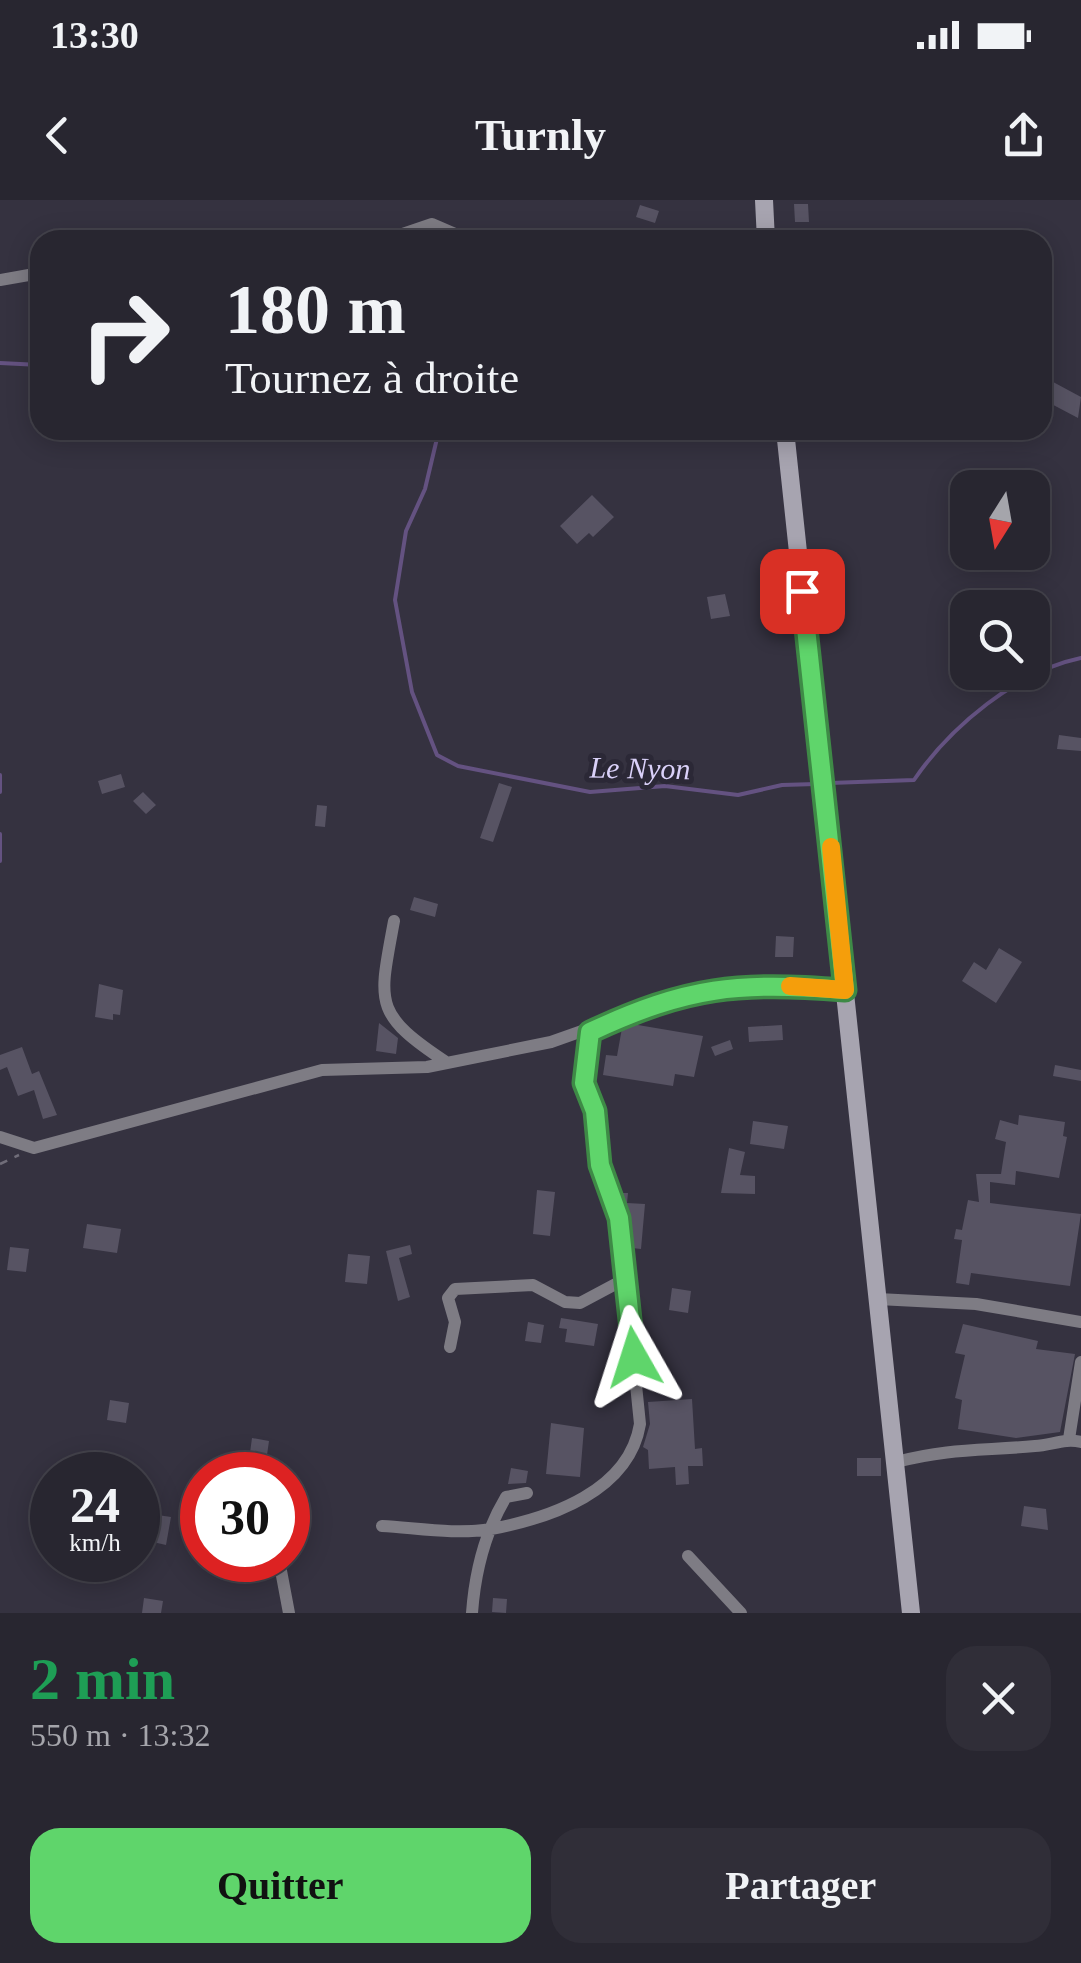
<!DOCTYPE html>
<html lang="fr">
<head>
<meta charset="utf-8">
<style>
	body { margin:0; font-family:Georgia,serif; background:#302e38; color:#f1f3f6; height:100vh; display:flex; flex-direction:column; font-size:38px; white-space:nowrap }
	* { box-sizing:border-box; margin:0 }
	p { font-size:32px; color:#a5a5ab }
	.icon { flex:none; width:55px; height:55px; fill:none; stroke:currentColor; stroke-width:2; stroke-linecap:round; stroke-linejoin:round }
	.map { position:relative; height:1413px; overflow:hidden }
	.sheet { display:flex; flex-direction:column; background:#282630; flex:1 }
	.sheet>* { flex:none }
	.top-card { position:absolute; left:30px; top:30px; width:1022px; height:210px; border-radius:30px; box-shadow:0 5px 25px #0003,0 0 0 2px #44434c; background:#282630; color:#f1f3f6; overflow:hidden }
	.needle { width:65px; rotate:191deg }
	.buttons { position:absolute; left:950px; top:270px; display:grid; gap:20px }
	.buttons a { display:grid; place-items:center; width:100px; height:100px; border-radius:20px; background:#282630; box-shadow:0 5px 25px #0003,0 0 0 2px #44434c; font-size:50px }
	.speed { position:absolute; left:30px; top:1252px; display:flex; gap:20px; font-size:50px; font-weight:700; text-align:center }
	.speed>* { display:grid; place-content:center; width:130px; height:130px; border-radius:50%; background:#282630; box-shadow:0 5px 25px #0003,0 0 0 2px #44434c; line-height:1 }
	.speed small { font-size:25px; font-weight:400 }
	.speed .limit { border:15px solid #d22; background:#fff; color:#111 }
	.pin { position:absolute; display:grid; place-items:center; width:85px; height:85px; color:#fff; margin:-42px; border-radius:20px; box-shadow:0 5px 15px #0006 }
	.me { position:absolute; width:110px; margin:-55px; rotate:354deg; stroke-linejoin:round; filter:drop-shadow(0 0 8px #0008) }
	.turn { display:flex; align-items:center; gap:35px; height:210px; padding:0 30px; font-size:45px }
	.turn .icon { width:130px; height:130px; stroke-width:2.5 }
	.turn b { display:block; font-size:70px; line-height:85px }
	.round { display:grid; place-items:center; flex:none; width:105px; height:105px; border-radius:30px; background:#302e38 }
	.headline { display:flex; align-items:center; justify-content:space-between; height:170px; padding:0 30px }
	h1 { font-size:60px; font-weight:600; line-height:75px; color:#1e9e55 }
	.cta { display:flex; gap:20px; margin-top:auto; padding:20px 30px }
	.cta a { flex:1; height:115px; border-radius:30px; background:#5fd56b; color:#111; font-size:40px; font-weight:600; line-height:115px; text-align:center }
	.cta a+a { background:#302e38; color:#f1f3f6 }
	.status { display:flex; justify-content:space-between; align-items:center; height:70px; padding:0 50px; background:#282630; direction:ltr }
	.status svg { height:28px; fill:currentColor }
	header { display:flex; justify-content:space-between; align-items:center; height:130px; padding:0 30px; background:#282630; font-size:45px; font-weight:600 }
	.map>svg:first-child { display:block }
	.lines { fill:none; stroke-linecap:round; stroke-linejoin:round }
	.stream { stroke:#645281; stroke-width:4 }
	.building { fill:#575363 }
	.path { stroke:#706d79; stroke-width:2.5; stroke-dasharray:8 8; stroke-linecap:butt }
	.street { stroke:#7e7c84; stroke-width:12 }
	.secondary { stroke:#a7a4b0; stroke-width:18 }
	.route-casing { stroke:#3e8a46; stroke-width:25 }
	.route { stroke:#5fd56b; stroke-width:18 }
	.slow { stroke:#f59e0b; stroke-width:18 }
	.labels { text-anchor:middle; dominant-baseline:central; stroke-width:10; stroke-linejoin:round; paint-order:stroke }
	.water-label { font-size:30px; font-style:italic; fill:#dad1f9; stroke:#2b2836 }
</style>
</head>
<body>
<div class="status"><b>13:30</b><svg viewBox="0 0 49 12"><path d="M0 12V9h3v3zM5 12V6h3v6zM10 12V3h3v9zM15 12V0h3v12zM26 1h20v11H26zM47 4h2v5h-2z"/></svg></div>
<header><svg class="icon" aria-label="back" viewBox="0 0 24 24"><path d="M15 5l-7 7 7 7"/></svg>Turnly<svg class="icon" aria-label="share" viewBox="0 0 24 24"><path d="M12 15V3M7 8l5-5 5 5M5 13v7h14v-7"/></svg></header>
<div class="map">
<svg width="1081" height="1413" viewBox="0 0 1081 1413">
	<rect width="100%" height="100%" fill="#353240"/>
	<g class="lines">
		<!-- stream -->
		<path class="stream" d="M0 163 40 165
			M439 230 425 289 406 331 395 400 412 492 437 555 458 566 590 592 665 586 738 595 782 585 816 584
			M0 575V592
			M830 583 914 580C950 527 1017 471 1081 458
			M0 634V661"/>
	</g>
	<!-- building -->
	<path class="building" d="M794 4H808L809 22H795Z
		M640 5 659 11 655 23 636 17Z
		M1042 176 1081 197 1078 218 1042 199Z
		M592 295 614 317 593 337 589 333 577 344 560 326Z
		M725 394 730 416 711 419 707 397Z
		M1059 535 1081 538V551L1057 549Z
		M121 574 125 587 102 594 98 581Z
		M499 583 512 587 493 642 480 638Z
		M143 592 156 605 146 614 133 601Z
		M317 605 327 606 325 627 315 626Z
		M414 697 438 704 435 717 410 710Z
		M776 736 794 737 793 757H775Z
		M999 748 1022 762 996 803 962 781 974 762 986 770Z
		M99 784 123 790 120 815 113 814V820L95 817Z
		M379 823 398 838 396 854 376 851Z
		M632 824 703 836 694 877 675 874 673 886 603 875 606 855 617 856 622 828Z
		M782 825 783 840 749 842 748 827Z
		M730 840 733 849 715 856 711 847Z
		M22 847 32 874 39 871 57 915 43 919 34 890 18 896 7 867 0 870V855Z
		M1055 865 1081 870V881L1053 876Z
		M1019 915 1065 922 1063 936 1067 937 1059 978 1016 971 1015 985 990 982V1003L1081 1014 1070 1086 971 1073 969 1085 956 1083 962 1040 954 1039 956 1029 962 1030 968 1000 979 1002 976 974H1001L1006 942 995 939 1000 920 1018 925Z
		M753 921 788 926 784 949 750 944Z
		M729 948 745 952 740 975 755 976V994L721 993Z
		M537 990 555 992 550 1036 533 1034Z
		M621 993H628L627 1003 645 1004 641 1049 632 1048Z
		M87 1024 121 1029 117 1053 83 1048Z
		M410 1045 412 1054 399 1058 410 1097 398 1101 386 1051Z
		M10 1047 29 1049 26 1072 7 1070Z
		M348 1054 370 1056 367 1084 345 1082Z
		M672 1088 691 1091 688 1113 669 1110Z
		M561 1118 598 1124 594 1146 565 1142 567 1129 559 1128Z
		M528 1122 544 1125 541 1143 525 1141Z
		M963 1124 1038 1141 1036 1149 1075 1154 1060 1232 1016 1238 958 1229 962 1200 955 1198 965 1155 955 1153Z
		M692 1199 695 1249 702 1248 703 1266H688L689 1284 676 1285 675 1267 649 1269 648 1250 643 1247 650 1224 648 1202Z
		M110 1200 129 1203 126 1223 107 1220Z
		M551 1223 584 1228 580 1277 546 1274Z
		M252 1238 269 1241 266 1262 249 1260Z
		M857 1258H881V1276H857Z
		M511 1268 528 1271 526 1283 508 1284Z
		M1024 1306 1046 1309 1048 1330 1021 1326Z
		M138 1312 171 1317 166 1345 153 1342 154 1333 138 1331Z
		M144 1398 163 1401 161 1413H142Z
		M493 1398 507 1399 506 1413 492 1412Z"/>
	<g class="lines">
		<!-- path -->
		<path class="path" d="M0 964 19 955"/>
		<!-- street -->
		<path class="street" d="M385 40 432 24 469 40
			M0 80 40 73
			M394 721C379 803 372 813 446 862
			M0 937 34 948 322 870 427 867 551 842 678 797 726 786 845 790
			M878 1099 976 1104 1081 1122
			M450 1147 455 1122 448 1098 455 1089 533 1085 565 1102 580 1103 625 1079
			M1069 1239 1081 1162
			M896 1262C951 1248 981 1251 1035 1246 1052 1245 1065 1238 1081 1242
			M382 1326C417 1328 456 1335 491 1329 551 1318 629 1291 640 1224L619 1018 600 965 595 911 584 883 590 832
			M688 1356 741 1413
			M279 1360 289 1413
			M472 1413C475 1372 485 1332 506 1297L527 1293"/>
		<!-- secondary -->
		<path class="secondary" d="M764 0 766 40
			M785 230 911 1413"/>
	</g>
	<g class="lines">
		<!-- route casing -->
		<g class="route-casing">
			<path id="route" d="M634 1157 619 1018 600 965 595 911 584 883 590 832C689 786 737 782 845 790L802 391"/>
		</g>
		<!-- route -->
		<use href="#route" class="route"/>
		<!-- slow -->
		<path class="slow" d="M790 786 845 790 831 647"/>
	</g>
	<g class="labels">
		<!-- water labels -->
		<g class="water-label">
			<text transform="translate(640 568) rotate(1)">Le Nyon</text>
		</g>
	</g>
</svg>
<div class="buttons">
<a><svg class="needle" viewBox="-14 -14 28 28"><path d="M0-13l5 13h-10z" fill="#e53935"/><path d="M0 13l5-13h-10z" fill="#a5a5ab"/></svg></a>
<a><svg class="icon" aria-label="search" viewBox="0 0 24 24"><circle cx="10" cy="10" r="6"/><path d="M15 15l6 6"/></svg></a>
</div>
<div class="speed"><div>24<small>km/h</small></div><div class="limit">30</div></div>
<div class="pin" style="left:802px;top:391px;background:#d93025"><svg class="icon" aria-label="arrive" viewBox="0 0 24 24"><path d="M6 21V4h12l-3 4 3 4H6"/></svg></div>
<svg class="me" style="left:634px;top:1157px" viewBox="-20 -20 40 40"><path d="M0-17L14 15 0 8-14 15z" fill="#5fd56b" stroke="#fff" stroke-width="4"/></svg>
<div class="top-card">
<div class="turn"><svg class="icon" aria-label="right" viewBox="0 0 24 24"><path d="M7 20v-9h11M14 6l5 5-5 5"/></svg><div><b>180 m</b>Tournez à droite</div></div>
</div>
</div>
<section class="sheet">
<div class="headline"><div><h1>2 min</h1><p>550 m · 13:32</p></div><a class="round"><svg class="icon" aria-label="close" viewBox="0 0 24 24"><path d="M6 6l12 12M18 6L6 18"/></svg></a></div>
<div class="cta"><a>Quitter</a><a>Partager</a></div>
</section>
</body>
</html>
